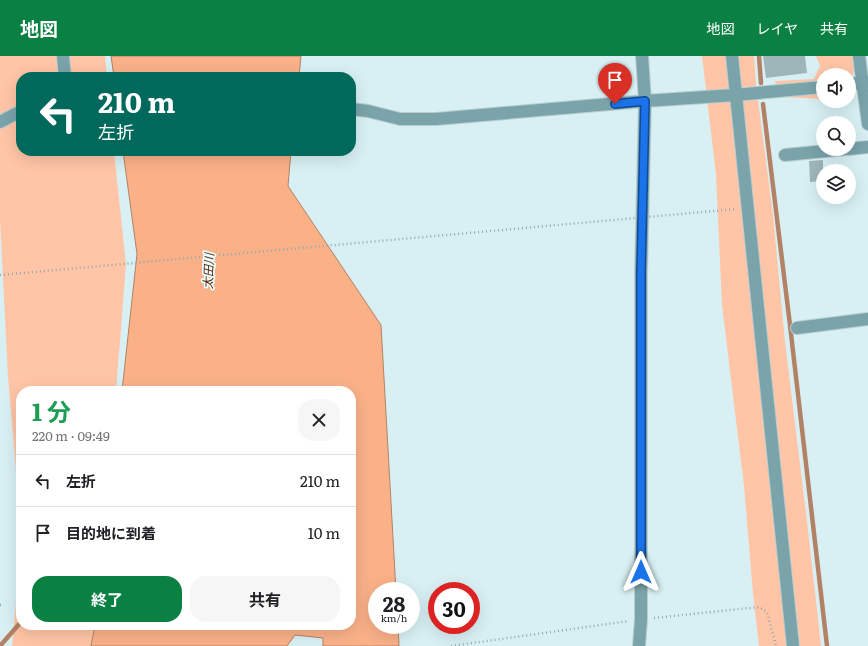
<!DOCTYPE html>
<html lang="ja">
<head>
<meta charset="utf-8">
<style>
	body { margin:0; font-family:Literata,"Noto Sans JP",serif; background:#f6f6f6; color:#202124; height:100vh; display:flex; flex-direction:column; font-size:15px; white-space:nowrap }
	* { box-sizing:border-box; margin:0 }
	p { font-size:13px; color:#757577 }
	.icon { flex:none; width:22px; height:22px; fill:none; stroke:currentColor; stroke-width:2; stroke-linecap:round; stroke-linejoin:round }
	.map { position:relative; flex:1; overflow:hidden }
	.drawer { position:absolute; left:16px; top:330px; width:340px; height:244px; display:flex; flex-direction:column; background:#fff; border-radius:16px; box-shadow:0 4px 16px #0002 }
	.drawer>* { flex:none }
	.banner { position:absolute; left:16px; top:16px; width:340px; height:84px; border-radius:16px; box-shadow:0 4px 16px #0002; background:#00695c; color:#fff; overflow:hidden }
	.tools { position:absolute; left:816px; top:12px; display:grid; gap:8px }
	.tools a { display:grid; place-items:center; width:40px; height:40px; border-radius:50%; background:#fff; box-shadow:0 4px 16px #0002; font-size:20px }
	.speed { position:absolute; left:368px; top:526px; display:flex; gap:8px; font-size:20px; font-weight:700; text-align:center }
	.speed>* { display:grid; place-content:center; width:52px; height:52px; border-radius:50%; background:#fff; box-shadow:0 4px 16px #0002; line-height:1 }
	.speed small { font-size:10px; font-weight:400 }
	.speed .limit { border:6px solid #d22; background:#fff; color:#111 }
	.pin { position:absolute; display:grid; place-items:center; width:34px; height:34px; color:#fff; margin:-41px -17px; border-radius:50% 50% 50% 0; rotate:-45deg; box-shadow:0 0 4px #0007 }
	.pin .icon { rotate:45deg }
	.me { position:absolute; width:44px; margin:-22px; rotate:0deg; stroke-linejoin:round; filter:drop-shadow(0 0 3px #0008) }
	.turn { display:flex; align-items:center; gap:14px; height:84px; padding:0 16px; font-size:18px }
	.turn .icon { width:52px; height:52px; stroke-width:2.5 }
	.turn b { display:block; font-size:28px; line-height:34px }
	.round { display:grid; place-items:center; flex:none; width:42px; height:42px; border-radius:16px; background:#f6f6f6 }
	.headline { display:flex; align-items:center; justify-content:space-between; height:68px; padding:0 16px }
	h1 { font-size:24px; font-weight:700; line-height:30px; color:#1e9e55 }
	.action { display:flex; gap:8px; margin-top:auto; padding:8px 16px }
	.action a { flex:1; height:46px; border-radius:16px; background:#0b8043; color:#fff; font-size:16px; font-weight:700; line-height:46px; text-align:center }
	.action a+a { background:#f6f6f6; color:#202124 }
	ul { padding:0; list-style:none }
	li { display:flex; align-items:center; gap:12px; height:52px; padding:0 16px; border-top:1px solid #e0e0e0 }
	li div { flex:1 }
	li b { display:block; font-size:15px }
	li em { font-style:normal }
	header { display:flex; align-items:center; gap:24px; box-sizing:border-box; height:56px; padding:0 20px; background:#0b8043; color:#fff }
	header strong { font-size:19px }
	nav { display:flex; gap:22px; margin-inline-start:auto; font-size:14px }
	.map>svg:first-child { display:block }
	.green { fill:#ffc5a6 }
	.water { fill:#fab188; stroke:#b38266 }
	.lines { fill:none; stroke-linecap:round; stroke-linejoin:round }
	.stream { stroke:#b38266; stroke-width:4.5 }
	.building { fill:#9eb5b9 }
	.minor-casing { stroke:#b7cdd0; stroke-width:14 }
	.path { stroke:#96a9ac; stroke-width:2.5; stroke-dasharray:1 3; stroke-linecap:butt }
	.minor { stroke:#7aa3aa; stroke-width:12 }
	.path-bridge { stroke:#96a9ac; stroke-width:2.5; stroke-dasharray:1 3; stroke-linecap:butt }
	.route-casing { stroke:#114b97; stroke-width:10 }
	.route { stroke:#1a73e8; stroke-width:7 }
	.labels { text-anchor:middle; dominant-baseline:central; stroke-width:3.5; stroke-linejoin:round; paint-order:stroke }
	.water-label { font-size:12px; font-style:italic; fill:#582a0b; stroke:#edfcfe }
</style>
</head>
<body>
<header>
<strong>地図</strong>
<nav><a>地図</a><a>レイヤ</a><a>共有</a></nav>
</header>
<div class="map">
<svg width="868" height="590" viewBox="0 0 868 590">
	<rect width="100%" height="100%" fill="#d8f0f4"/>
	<!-- green -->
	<path class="green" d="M0 0H105L107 21H21V95H114L126 209 116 335H21V471L8 321 0 164Z
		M702 0H730L791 590H759L753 538 744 430 722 249 716 119Z
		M736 0H754L756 29 773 159 785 286 807 465 821 590H796Z
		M816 0H856L853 18 849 29V19H823V43L781 41 775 25 814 23 820 10Z
		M21 494V569H94L91 590H12Z"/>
	<!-- water -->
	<path class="water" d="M111 0H301L299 21H114Z
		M123 95H291L288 130 381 269 396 535H377V569H398L399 590H323V582L295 579 287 590H91L95 569H351V335H122L137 198Z"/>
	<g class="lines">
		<!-- stream -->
		<path class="stream" d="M759 0 761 27
			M763 48 790 269 827 590
			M0 590 21 566"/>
	</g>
	<!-- building -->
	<path class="building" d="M763 0H805L807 17 766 22Z
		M823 104V125L810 126 809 105Z"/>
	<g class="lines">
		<!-- minor casing -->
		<g class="minor-casing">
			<path id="minor" d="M63 0 65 21
				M732 0 793 590
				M859 0 868 68
				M849 28 868 26
				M351 53 368 55 400 63H436L645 45 735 39 823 31
				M0 66 21 55
				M849 93 868 91
				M785 99 846 93
				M797 272 868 263
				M639 590 641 563V216L645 45 642 0"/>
		</g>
		<!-- path -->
		<path class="path" d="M0 549H1
			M654 562 759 551 767 556 776 590
			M451 590 629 565"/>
		<!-- minor -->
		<use href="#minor" class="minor"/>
		<!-- path-bridge -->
		<path class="path-bridge" d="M0 219 736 153"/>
	</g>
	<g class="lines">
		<!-- route casing -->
		<g class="route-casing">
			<path id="route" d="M615 48 645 45 641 216V516"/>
		</g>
		<!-- route -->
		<use href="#route" class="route"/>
	</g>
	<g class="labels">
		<!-- water labels -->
		<g class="water-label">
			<text transform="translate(208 215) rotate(-88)">太田川</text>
		</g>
	</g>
</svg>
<div class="tools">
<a><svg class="icon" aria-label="sound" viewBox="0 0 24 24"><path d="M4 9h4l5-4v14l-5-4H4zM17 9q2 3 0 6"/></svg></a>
<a><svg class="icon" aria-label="search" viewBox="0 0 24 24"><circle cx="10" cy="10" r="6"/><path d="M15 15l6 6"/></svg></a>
<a><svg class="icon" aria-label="layers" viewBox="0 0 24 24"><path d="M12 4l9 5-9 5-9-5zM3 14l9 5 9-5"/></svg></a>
</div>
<div class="speed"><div>28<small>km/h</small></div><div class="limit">30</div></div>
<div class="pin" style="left:615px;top:48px;background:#d93025"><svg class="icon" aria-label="arrive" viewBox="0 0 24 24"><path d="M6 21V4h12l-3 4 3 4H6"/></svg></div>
<svg class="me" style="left:641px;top:516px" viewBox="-20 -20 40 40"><path d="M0-17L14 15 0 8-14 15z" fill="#1a73e8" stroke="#fff" stroke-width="4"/></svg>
<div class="banner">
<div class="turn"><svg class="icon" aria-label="left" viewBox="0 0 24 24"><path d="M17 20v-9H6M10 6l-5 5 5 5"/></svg><div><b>210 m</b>左折</div></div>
</div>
<section class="drawer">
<div class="headline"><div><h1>1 分</h1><p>220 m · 09:49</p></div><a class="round"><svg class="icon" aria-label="close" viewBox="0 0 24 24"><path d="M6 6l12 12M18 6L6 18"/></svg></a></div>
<ul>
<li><svg class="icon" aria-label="left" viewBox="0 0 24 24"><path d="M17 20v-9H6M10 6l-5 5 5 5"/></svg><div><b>左折</b></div><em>210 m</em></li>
<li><svg class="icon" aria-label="arrive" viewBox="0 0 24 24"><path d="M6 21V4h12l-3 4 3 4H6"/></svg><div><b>目的地に到着</b></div><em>10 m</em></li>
</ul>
<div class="action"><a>終了</a><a>共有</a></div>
</section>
</div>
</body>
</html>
